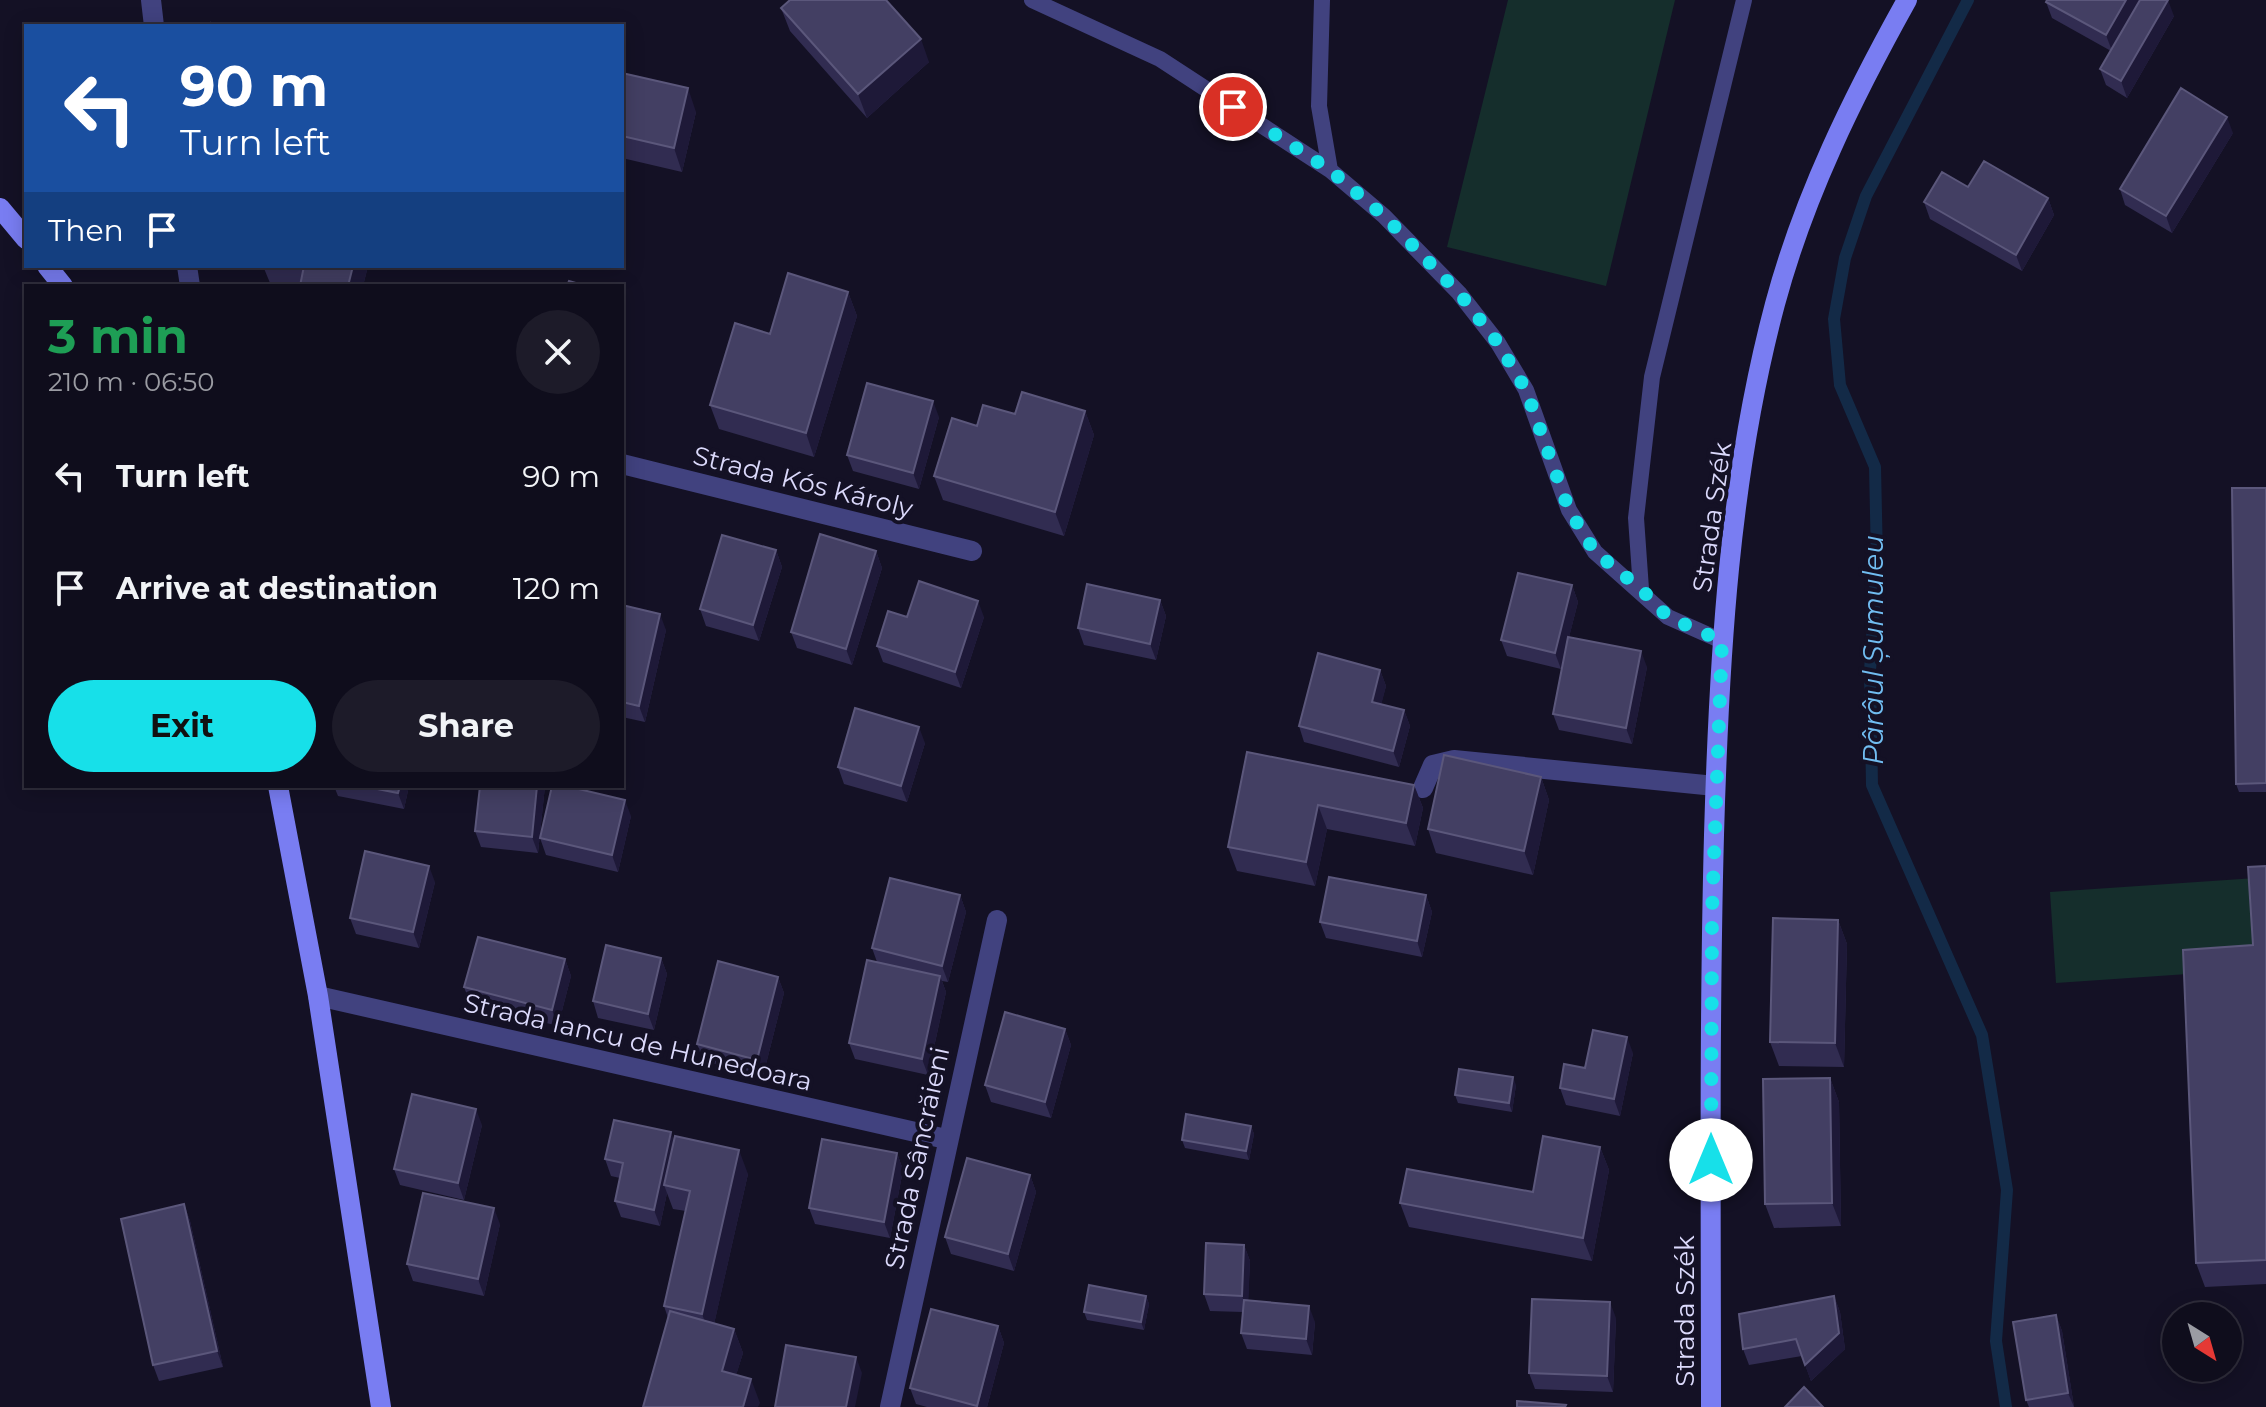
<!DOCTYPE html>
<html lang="en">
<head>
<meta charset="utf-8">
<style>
	body { margin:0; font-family:Montserrat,sans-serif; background:#1d1b29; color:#f1f3f6; height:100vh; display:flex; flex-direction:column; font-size:30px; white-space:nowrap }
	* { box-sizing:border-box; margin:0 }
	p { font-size:26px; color:#9b9ca3 }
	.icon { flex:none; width:44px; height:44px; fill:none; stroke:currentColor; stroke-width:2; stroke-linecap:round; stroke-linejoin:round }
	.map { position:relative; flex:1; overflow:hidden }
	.sheet { position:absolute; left:24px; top:284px; width:600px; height:504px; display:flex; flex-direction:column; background:#0f0d1c; border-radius:0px; box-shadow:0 4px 20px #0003,0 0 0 2px #2f2d3b }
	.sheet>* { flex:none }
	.banner { position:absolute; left:24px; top:24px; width:600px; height:244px; border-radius:0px; box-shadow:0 4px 20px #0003,0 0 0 2px #2f2d3b; background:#1a4fa0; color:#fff; overflow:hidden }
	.needle { width:52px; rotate:143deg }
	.controls { position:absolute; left:2162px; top:1302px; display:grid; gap:16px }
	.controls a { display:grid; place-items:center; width:80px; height:80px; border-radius:50%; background:#0f0d1c; box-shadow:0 4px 20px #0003,0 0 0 2px #2f2d3b; font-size:40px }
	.pin { position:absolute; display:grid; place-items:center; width:68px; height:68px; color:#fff; margin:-34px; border:4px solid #fff; border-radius:50%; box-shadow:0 2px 8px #0007 }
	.me { position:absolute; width:88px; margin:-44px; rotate:0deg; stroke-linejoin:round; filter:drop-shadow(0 0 6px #0008) }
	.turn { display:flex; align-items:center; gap:28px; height:168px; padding:0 24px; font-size:36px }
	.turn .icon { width:104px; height:104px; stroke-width:2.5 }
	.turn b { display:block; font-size:56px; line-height:68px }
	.then { display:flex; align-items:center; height:76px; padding:0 24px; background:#0003; gap:16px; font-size:30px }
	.round { display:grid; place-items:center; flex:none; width:84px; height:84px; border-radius:42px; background:#1d1b29 }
	.headline { display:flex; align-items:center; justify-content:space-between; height:136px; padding:0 24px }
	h1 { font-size:48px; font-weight:700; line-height:60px; color:#1e9e55 }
	.primary-button { display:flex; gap:16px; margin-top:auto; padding:16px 24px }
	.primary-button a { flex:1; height:92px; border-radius:48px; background:#17e0e9; color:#111; font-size:32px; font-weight:700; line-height:92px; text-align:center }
	.primary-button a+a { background:#1d1b29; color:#f1f3f6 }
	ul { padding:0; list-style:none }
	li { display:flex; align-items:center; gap:24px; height:112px; padding:0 24px }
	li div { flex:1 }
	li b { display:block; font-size:30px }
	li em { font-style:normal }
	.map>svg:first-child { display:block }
	.green { fill:#152e2c }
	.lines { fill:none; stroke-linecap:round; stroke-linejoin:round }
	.stream { stroke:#132a47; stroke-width:12 }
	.lane { stroke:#41427f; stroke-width:16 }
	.street { stroke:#41427f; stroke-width:20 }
	.secondary { stroke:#797df2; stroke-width:20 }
	.wall { fill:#312c51 }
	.shaded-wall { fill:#1e1938 }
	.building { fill:#433f63; stroke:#5b577b; stroke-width:2 }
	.route { stroke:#17e0e9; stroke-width:14; stroke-dasharray:0 25.2 }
	.labels { text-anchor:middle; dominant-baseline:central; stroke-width:8; stroke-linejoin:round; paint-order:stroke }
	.street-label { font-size:26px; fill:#dbd9fb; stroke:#141125 }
	.water-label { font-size:28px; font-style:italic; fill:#71bdf1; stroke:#141125 }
</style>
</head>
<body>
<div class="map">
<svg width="2266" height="1407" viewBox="0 0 2266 1407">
	<rect width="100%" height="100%" fill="#141125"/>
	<!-- green -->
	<path class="green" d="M1508 0H1675L1606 286 1447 247Z
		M2256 878 2261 969 2056 983 2050 892Z"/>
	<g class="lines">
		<!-- stream -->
		<path class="stream" d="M1968 0 1866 196 1845 258 1834 319 1840 385 1875 467 1877 560 1870 671 1872 785 1982 1035 2007 1190 1996 1341 2006 1407"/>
		<!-- lane -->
		<path class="lane" d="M1032 0 1160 59 1330 170 1384 216 1459 293 1498 343 1526 390 1569 510 1595 552 1668 617 1722 641
			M1322 0 1319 106 1330 170
			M1641 589 1636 518 1652 377 1744 0"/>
		<!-- street -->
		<path class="street" d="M151 0 154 26
			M187 266 190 286
			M622 464 972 551
			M1423 788 1433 765 1454 760 1715 786
			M318 996 946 1139
			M890 1407 997 920"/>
		<!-- secondary -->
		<path class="secondary" d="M0 208 26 239
			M47 266 63 286
			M278 786 318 996 381 1407
			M1711 1407C1711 1217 1709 1026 1714 835 1719 658 1729 476 1775 304 1804 196 1853 97 1907 0"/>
	</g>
	<!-- wall -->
	<path class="wall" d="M2046 2 2174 16 2127 98 2106 85 2100 69 2111 51 2052 18Z
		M781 8 929 62 867 118 790 31Z
		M622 73 696 112 682 172 622 158Z
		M2233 133 2172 233 2125 205 2120 189Z
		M1968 187 2048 198 2054 215 2022 271 1930 219 1924 202Z
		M263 266H368L363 286 301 282 270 283Z
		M848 292 857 316 814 457 719 429 710 405 770 334Z
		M1085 411 1094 435 1064 536 943 500 934 476 977 426 1015 414Z
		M939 417 919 489 853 471 847 455Z
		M2266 488V792H2239L2236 784Z
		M776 550 782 567 759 641 706 626 700 609Z
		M876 551 882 568 852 665 797 648 791 632Z
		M1572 585 1578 602 1569 637 1647 667 1632 744 1559 730 1553 714 1566 650 1561 669 1507 656 1501 640Z
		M1160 600 1166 616 1156 660 1084 645 1078 628Z
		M622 605 666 630 645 722 622 717Z
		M907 617H984L961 688 883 662 877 646Z
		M1380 670 1386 686 1381 704 1404 710 1410 726 1399 767 1304 742 1299 726Z
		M925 743 907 802 844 784 838 767Z
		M1247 752 1414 785 1423 808 1415 846 1327 829 1315 886 1237 871 1228 847Z
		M1541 777 1549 800 1533 875 1436 853 1428 829Z
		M334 786H409L404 809 338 796Z
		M480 786H545L538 853 481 847 475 831Z
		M631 816 618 872 546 855 540 838Z
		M2266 866V1284L2205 1287 2196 1263Z
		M435 882 419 948 356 934 350 918Z
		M960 895 966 912 948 982 942 981 946 992 928 1075 855 1059 849 1043 877 962 872 948Z
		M1426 895 1432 912 1422 957 1326 938 1320 922Z
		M1838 920 1847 944 1844 1067 1779 1066 1770 1042Z
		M661 958 667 974 654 1030 598 1018 593 1001Z
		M565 959 571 976 558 1026 470 1003 464 987Z
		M778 977 784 993 763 1076 703 1061 697 1044Z
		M1065 1029 1071 1045 1051 1118 991 1102 985 1085Z
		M1633 1053 1620 1116 1566 1105 1560 1088 1585 1068Z
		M1830 1078 1839 1102 1841 1226 1774 1228 1765 1204Z
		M1516 1085 1512 1112 1458 1103 1455 1095Z
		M482 1125 464 1200 400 1185 394 1169Z
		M1251 1126 1254 1134 1249 1160 1185 1148 1182 1140Z
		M674 1140 748 1174 714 1324 734 1329 743 1353 736 1375 760 1403 668 1318 664 1306 686 1211 673 1209 667 1193 660 1226 621 1217 615 1201 620 1178 611 1176 605 1159Z
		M1600 1147 1609 1170 1592 1261 1409 1227 1400 1203 1533 1192Z
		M897 1153 903 1170 890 1238 815 1224 809 1208Z
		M1030 1175 1036 1192 1014 1271 951 1254 945 1237Z
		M184 1204 190 1221 223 1367 159 1381 153 1365Z
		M500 1224 484 1296 413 1281 407 1264Z
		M1244 1245 1250 1261 1248 1300 1315 1322 1312 1355 1247 1349 1241 1333 1243 1312 1210 1311 1204 1294Z
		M1146 1296 1149 1304 1144 1330 1087 1320 1084 1312Z
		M1834 1296 1840 1312 1845 1349 1811 1381 1802 1356 1749 1365 1743 1349Z
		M2056 1315 2062 1331 2074 1407H2029L2026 1400Z
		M1616 1318 1613 1392 1535 1389 1529 1373Z
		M998 1326 1004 1343 987 1407H927L916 1404 910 1388Z"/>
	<!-- shaded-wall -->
	<path class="shaded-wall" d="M2126 0H2141L2112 51 2106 35Z
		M2168 0 2174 16 2127 98 2121 81Z
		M921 39 929 62 867 118 858 94Z
		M688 88 696 112 682 172 674 148Z
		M2227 117 2233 133 2172 233 2166 216Z
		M2048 198 2054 215 2022 271 2016 255Z
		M353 266H368L363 286H348Z
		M848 292 857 316 814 457 806 433Z
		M933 401 939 417 919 489 913 473Z
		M1085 411 1094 435 1064 536 1055 512Z
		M776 550 782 567 759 641 753 625Z
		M876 551 882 568 852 665 846 649Z
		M1572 585 1578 602 1561 669 1555 653Z
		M1160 600 1166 616 1156 660 1150 644Z
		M978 601 984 617 961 688 955 672Z
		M660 614 666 630 645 722 639 706Z
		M1641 651 1647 667 1632 744 1626 728Z
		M1380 670 1386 686 1378 718 1372 702Z
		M1404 710 1410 726 1399 767 1393 751Z
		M919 727 925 743 907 802 901 786Z
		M1541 777 1549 800 1533 875 1524 851Z
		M1414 785 1423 808 1415 846 1406 823Z
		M400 786H409L404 809 398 793Z
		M537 786H545L538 853 532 837Z
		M625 800 631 816 618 872 612 855Z
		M1318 805 1327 829 1315 886 1306 862Z
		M429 866 435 882 419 948 413 932Z
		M960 895 966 912 948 982 942 966Z
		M1426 895 1432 912 1422 957 1417 941Z
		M1838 920 1847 944 1844 1067 1835 1043Z
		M661 958 667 974 654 1030 648 1014Z
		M565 959 571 976 558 1026 552 1010Z
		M940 976 946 992 928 1075 922 1059Z
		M778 977 784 993 763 1076 757 1060Z
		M1065 1029 1071 1045 1051 1118 1045 1102Z
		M1627 1037 1633 1053 1620 1116 1614 1099Z
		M1513 1077 1516 1085 1512 1112 1509 1103Z
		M1830 1078 1839 1102 1841 1226 1832 1203Z
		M476 1109 482 1125 464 1200 458 1183Z
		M1251 1126 1254 1134 1249 1160 1246 1151Z
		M671 1132 677 1148 664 1185 667 1193 660 1226 654 1210Z
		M1600 1147 1609 1170 1592 1261 1583 1238Z
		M739 1150 748 1174 711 1338 702 1314Z
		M897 1153 903 1170 890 1238 884 1222Z
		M1030 1175 1036 1192 1014 1271 1008 1254Z
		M184 1204 190 1221 223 1367 217 1351Z
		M494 1208 500 1224 484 1296 478 1279Z
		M1244 1245 1250 1261 1248 1312 1242 1296Z
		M1146 1296 1149 1304 1144 1330 1141 1322Z
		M1834 1296 1840 1312 1845 1349 1811 1381 1805 1365Z
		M1610 1302 1616 1318 1613 1392 1607 1376Z
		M1309 1306 1315 1322 1312 1355 1306 1339Z
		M2056 1315 2062 1331 2074 1407 2068 1393Z
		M998 1326 1004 1343 987 1407H978Z
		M734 1329 743 1353 730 1395 722 1371Z
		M856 1357 862 1373 855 1407H846Z
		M751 1379 760 1403 758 1407H743Z"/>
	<!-- building -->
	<path class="building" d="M790 0H886L921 39 858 94 781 8Z
		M2047 0H2126L2106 35 2046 2Z
		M2140 0H2168L2121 81 2100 69Z
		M211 23 227 26H211Z
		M622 73 688 88 674 148 622 136Z
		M2181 88 2227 117 2166 216 2120 189Z
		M1984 161 2048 198 2016 255 1924 202 1942 172 1968 187Z
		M304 266H353L348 286H300Z
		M788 273 848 292 806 433 710 405 735 323 770 334Z
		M569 281 586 286H567Z
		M867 383 933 401 913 473 847 455Z
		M1022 392 1085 411 1055 512 934 476 952 418 977 426 983 405 1015 414Z
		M2232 488H2266V783L2236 784Z
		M820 534 876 551 846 649 791 632Z
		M722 535 776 550 753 625 700 609Z
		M1518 573 1572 585 1555 653 1501 640Z
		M919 581 978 601 955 672 877 646 888 611 907 617Z
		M1087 584 1160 600 1150 644 1078 628Z
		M622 605 660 614 639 706 622 702Z
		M1568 637 1641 651 1626 728 1553 714Z
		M1318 653 1380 670 1372 702 1404 710 1393 751 1299 726Z
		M855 708 919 727 901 786 838 767Z
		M1247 752 1414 785 1406 823 1318 805 1306 862 1228 847Z
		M1444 755 1541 777 1524 851 1428 829Z
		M362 786H400L398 793Z
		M480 786H537L532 837 475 831Z
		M552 786H566L625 800 612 855 540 838Z
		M365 851 429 866 413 932 350 918Z
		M2266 866V1260L2196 1263 2183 950 2253 945 2248 867Z
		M1329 877 1426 895 1417 941 1320 922Z
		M890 878 960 895 942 966 872 948Z
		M1773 918 1838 920 1835 1043 1770 1042Z
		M478 937 565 959 552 1010 464 987Z
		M606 945 661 958 648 1014 593 1001Z
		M867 960 940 976 922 1059 849 1043Z
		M718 961 778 977 757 1060 697 1044Z
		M1005 1012 1065 1029 1045 1102 985 1085Z
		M1593 1030 1627 1037 1614 1099 1560 1088 1564 1064 1585 1068Z
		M1459 1069 1513 1077 1509 1103 1455 1095Z
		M1830 1078 1832 1203 1765 1204 1763 1079Z
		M412 1094 476 1109 458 1183 394 1169Z
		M1186 1114 1251 1126 1246 1151 1182 1140Z
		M614 1120 671 1132 654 1210 615 1201 623 1163 605 1159Z
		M675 1136 739 1150 702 1314 664 1306 690 1191 664 1185Z
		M1543 1136 1600 1147 1583 1238 1400 1203 1407 1169 1533 1192Z
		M822 1139 897 1153 884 1222 809 1208Z
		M967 1158 1030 1175 1008 1254 945 1237Z
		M423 1193 494 1208 478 1279 407 1264Z
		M184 1204 217 1351 153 1365 121 1219Z
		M1206 1243 1244 1245 1242 1296 1204 1294Z
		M1089 1285 1146 1296 1141 1322 1084 1312Z
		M1834 1296 1839 1333 1805 1365 1796 1339 1743 1349 1739 1314Z
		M1532 1299 1610 1302 1607 1376 1529 1373Z
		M1244 1300 1309 1306 1306 1339 1241 1333Z
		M931 1309 998 1326 977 1406 910 1388Z
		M670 1311 734 1329 722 1371 751 1379 743 1407H643Z
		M2056 1315 2068 1393 2026 1400 2013 1322Z
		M786 1345 856 1357 846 1407H775Z
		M1804 1387 1823 1407H1785Z
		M1517 1401 1566 1405 1565 1407H1517Z"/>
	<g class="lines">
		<!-- route -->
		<path class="route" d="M1233 107 1330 170 1384 216 1459 293 1498 343 1526 390 1569 510 1595 552 1641 589 1668 617 1722 641 1712 912 1711 1160"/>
	</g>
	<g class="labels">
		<!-- street labels -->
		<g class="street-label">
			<text transform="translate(803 482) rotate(14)">Strada Kós Károly</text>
			<text transform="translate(1712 517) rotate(-82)">Strada Szék</text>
			<text transform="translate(638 1042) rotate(13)">Strada Iancu de Hunedoara</text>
			<text transform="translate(917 1158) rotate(-78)">Strada Sâncrăieni</text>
			<text transform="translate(1685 1311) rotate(-90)">Strada Szék</text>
		</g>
		<!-- water labels -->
		<g class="water-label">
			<text transform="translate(1873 650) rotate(-90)">Pârâul Șumuleu</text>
		</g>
	</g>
</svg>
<div class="controls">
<a><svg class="needle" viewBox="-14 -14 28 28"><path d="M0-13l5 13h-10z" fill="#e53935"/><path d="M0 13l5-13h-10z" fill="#9b9ca3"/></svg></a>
</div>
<div class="pin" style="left:1233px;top:107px;background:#d93025"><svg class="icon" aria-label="arrive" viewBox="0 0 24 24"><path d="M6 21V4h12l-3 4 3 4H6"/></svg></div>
<svg class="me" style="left:1711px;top:1160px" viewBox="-20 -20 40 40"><circle r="19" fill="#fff"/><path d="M0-13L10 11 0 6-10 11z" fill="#17e0e9"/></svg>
<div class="banner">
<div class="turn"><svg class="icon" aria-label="left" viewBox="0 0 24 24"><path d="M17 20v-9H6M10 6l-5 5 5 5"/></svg><div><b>90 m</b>Turn left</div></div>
<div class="then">Then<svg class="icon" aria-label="arrive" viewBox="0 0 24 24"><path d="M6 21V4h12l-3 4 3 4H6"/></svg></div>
</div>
<section class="sheet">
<div class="headline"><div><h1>3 min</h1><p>210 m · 06:50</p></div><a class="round"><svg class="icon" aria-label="close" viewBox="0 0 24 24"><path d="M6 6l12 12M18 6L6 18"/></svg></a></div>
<ul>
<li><svg class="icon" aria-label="left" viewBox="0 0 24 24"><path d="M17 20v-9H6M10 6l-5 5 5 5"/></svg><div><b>Turn left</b></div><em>90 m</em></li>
<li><svg class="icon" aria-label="arrive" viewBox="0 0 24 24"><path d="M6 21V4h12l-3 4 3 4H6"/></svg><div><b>Arrive at destination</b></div><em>120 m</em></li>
</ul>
<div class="primary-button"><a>Exit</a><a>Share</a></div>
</section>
</div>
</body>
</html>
